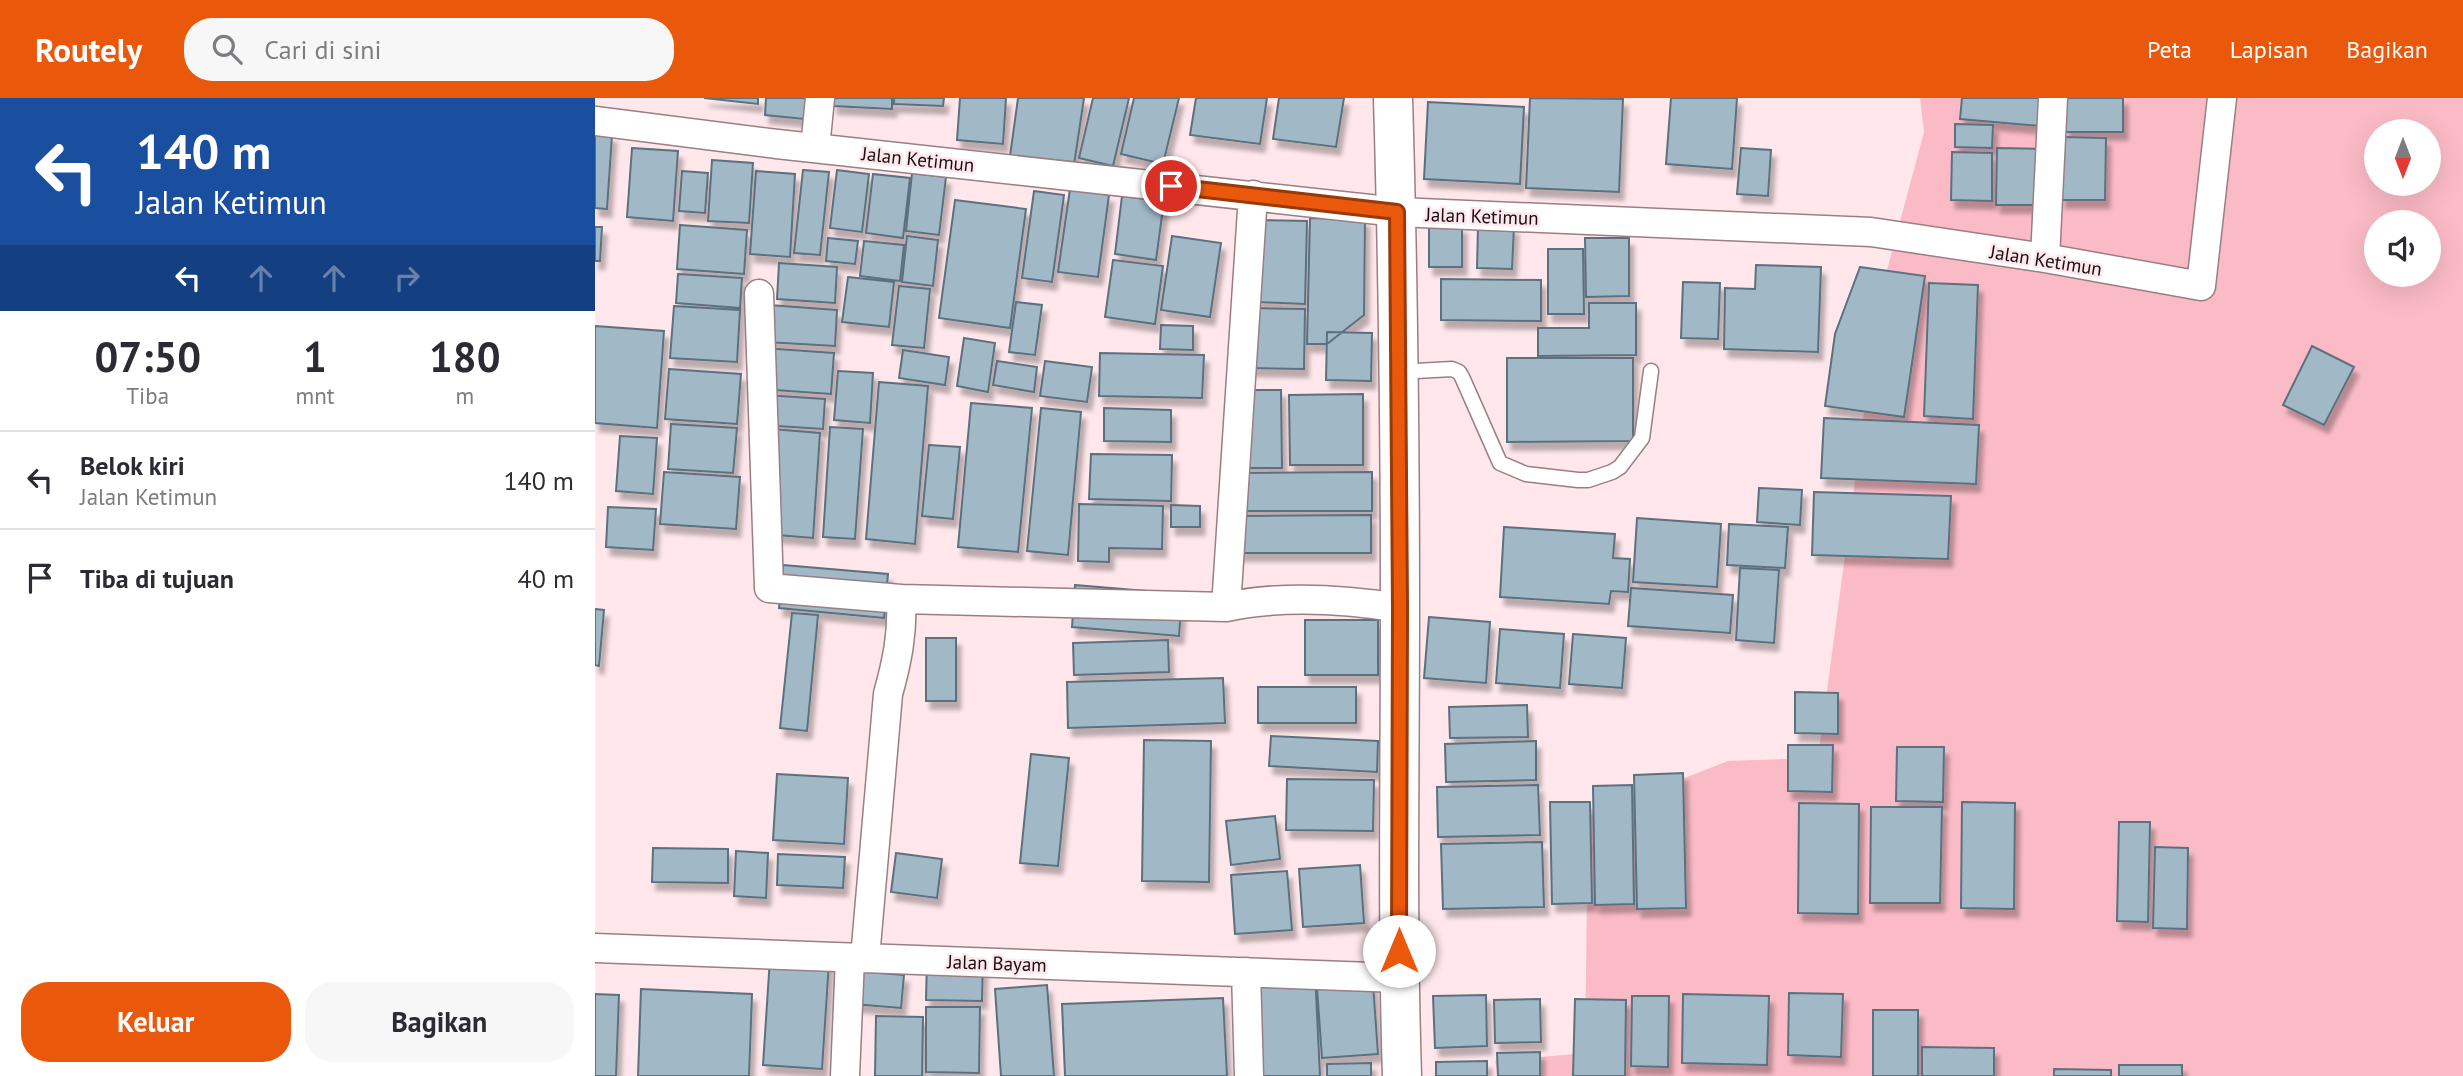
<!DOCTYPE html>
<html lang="id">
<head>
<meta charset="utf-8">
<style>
	body { margin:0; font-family:"PT Sans",sans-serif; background:#f7f7f7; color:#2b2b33; height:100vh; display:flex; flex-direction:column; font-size:26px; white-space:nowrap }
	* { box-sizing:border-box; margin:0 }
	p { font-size:23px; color:#7c7c81 }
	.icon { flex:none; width:38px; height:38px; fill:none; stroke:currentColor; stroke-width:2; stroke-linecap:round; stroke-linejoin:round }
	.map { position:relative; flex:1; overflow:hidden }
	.details { display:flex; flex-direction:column; background:#fff; width:595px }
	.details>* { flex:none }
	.top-card { background:#1a4fa0; color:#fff; overflow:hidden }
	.needle { width:46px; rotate:180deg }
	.fabs { position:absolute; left:1769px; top:21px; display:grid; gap:14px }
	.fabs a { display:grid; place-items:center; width:77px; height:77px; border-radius:50%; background:#fff; box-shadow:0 7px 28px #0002; font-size:35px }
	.pin { position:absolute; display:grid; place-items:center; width:60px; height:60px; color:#fff; margin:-30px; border:4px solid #fff; border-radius:50%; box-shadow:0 2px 7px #0007 }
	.me { position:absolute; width:77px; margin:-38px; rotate:0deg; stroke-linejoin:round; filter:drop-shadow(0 0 5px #0008) }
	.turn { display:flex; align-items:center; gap:24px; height:147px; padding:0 21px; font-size:32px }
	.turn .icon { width:91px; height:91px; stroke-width:2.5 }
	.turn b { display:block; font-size:49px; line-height:60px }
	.lanes { display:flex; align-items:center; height:66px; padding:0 21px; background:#0003; justify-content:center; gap:35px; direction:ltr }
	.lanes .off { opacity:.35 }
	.eta { display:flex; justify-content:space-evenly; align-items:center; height:119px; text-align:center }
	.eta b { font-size:42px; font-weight:700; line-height:49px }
	.primary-button { display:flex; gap:14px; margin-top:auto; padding:14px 21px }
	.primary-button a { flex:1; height:80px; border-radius:28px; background:#ea580c; color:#fff; font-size:28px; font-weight:700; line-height:80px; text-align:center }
	.primary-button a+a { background:#f7f7f7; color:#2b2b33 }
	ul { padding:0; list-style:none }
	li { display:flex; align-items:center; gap:21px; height:98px; padding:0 21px; border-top:2px solid #e1e1e2 }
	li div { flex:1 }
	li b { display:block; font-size:26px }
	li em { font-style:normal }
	header { display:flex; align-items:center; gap:42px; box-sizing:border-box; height:98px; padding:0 35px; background:#ea580c; color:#fff }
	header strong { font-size:33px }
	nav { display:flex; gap:38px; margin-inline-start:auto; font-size:24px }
	.search { width:490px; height:63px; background:#f7f7f7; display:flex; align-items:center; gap:18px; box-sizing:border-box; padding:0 24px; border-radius:28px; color:#7c7c81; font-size:26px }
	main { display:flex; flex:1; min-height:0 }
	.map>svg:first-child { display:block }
	.green { fill:#fbbbc6; fill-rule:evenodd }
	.building { fill:#a1b8c7; stroke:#5c717f; stroke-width:2; filter:url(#shadow) }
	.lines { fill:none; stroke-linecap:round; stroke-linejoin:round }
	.lane-casing { stroke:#997f83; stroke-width:17 }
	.street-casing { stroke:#997f83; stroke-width:31 }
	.secondary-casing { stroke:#997f83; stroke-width:41 }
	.lane { stroke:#fff; stroke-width:14 }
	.street { stroke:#fff; stroke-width:28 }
	.secondary { stroke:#fff; stroke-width:38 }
	.route-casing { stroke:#983908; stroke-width:18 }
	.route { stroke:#ea580c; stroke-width:12 }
	.labels { text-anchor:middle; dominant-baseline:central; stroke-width:5; stroke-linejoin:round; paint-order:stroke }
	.street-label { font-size:19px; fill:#170e10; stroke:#ffe7eb }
</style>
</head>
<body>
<header>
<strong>Routely</strong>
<div class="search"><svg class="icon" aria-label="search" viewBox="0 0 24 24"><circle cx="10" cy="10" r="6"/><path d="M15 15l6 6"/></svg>Cari di sini</div>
<nav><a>Peta</a><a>Lapisan</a><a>Bagikan</a></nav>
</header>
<main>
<section class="details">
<div class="top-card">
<div class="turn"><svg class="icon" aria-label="left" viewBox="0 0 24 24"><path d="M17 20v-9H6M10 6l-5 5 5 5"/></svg><div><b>140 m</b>Jalan Ketimun</div></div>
<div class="lanes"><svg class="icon" aria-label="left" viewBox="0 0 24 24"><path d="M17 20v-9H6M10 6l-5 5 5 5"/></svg><svg class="icon off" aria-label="ahead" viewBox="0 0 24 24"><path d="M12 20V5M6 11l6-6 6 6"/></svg><svg class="icon off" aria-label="ahead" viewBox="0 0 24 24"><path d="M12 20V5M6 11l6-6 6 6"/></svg><svg class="icon off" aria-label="right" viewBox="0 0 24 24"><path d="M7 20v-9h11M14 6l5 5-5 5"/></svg></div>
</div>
<div class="eta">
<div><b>07:50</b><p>Tiba</p></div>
<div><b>1</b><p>mnt</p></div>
<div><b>180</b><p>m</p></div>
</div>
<ul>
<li><svg class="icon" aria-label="left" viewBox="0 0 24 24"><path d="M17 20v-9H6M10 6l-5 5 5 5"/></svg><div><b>Belok kiri</b><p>Jalan Ketimun</p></div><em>140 m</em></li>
<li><svg class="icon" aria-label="arrive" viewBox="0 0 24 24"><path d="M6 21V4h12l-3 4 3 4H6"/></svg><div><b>Tiba di tujuan</b></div><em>40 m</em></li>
</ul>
<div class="primary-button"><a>Keluar</a><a>Bagikan</a></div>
</section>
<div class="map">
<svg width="1868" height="978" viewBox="0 0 1868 978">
	<defs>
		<filter id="shadow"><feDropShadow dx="4.5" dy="8" stdDeviation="2" flood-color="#0004"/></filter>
	</defs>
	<rect width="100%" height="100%" fill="#ffe7eb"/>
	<!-- green -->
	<path class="green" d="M1325 0H1868V978H903L900 963 990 955 993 718 1133 663 1223 660 1284 202 1329 34ZM1782 33H1834V86H1782ZM1782 124H1834V177H1782Z"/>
	<!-- building -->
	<path class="building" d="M109 0H163V6Z
		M171 0H221L219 22 170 17Z
		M238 0H297V11L238 8Z
		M299 0H349L348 8 299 6Z
		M365 0H411L408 46 362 42Z
		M423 0H489L479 67 415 58Z
		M498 0H534L518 68 484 60Z
		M539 0H584L568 66 526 56Z
		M601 0H672L665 46 595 37Z
		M684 0H749L741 49 678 41Z
		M935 0 1028 1 1024 94 931 90Z
		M1076 0H1142L1137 71 1071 66Z
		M1367 0H1448L1446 28 1365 21Z
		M1471 0H1528V34H1470Z
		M833 4 929 9 925 86 829 81Z
		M1360 26 1398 27 1397 50 1360 49Z
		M0 36 17 37 12 111 0 110Z
		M1467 39 1511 40 1510 102H1466Z
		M37 50 83 53 78 123 32 119Z
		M1146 50 1176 52 1173 98 1142 96Z
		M1402 50 1448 51V107H1401Z
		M1357 54 1397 55V103L1356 102Z
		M117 62 158 65 154 125 113 123Z
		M208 72 234 74 225 157 199 155Z
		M242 72 274 76 267 134 235 130Z
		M87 73 113 75 110 115 84 113Z
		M161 73 200 76 195 159 155 156Z
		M317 75 351 79 344 137 311 133Z
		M278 76 315 80 308 140 271 135Z
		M475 91 514 97 503 179 463 174Z
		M439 93 469 97 457 184 427 180Z
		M527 98 569 103 561 162 520 156Z
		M360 102 431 111 415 230 344 220Z
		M715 120 770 121 769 217 732 246H712Z
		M663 122 712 123 710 206 661 204Z
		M85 127 152 132 149 176 82 171Z
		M834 127 867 128V169H834Z
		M0 129H7L5 163H0Z
		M883 129H919L917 171 882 170Z
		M312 138 343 142 338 188 307 184Z
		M577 138 626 145 615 219 566 212Z
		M233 140 263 143 260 166 231 163Z
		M990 140H1034V198L991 199Z
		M269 143 309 147 305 183 265 178Z
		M953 151H988L989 216H953Z
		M518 162 568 168 560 226 510 219Z
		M184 165 242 169 240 205 182 201Z
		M1161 167 1226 169 1223 254 1129 251 1130 190 1160 191Z
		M1265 169 1330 178 1309 319 1230 308 1240 236Z
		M83 176 147 180 145 210 81 205Z
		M253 179 299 184 294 229 247 224Z
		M846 181 946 182V223L846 222Z
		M1088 184 1125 185 1123 241 1086 240Z
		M1334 185 1383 187 1378 321 1329 318Z
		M304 188 335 191 329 250 297 247Z
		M421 204 447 207 440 257 414 254Z
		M994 205H1041V257L943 258V230H994Z
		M174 207 242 212 240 248 171 244Z
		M79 208 145 212 142 264 75 260Z
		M653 210 710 211 709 271 652 270Z
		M566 227 598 228V252L565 251Z
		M0 228 69 233 62 330 0 325Z
		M732 234 777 235 776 283 731 282Z
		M369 240 400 245 393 294 362 288Z
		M1717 248 1759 269 1729 327 1688 307Z
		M168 250 239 255 236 296 166 291Z
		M308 252 354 259 350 287 304 280Z
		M505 255 609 257 607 300 504 298Z
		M912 260H1038V343L912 344Z
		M402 263 442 269 439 294 398 287Z
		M450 263 497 269 492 304 445 298Z
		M74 271 146 276 142 326 70 321Z
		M243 273 278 275 275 325 239 322Z
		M284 284 333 288 320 446 271 441Z
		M637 292H686L687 370H638Z
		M768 296V367H695L694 297Z
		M170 297 230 301 228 331 167 327Z
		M376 305 437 310 423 454 363 449Z
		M446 310 486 314 473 457 432 453Z
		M509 310 576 312V344L509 343Z
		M1229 320 1384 327 1381 386 1226 380Z
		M76 326 142 330 138 375 73 371Z
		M235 329 268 331 260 441 228 439Z
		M177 331 225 335 218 440 170 436Z
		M25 338 62 340 58 396 21 393Z
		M334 347 365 349 358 421 327 418Z
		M496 356 577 357 576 403 494 401Z
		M69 374 145 379 141 431 65 426Z
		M777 374V413H641V375Z
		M1164 390 1207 392 1205 427 1162 424Z
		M1219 394 1356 398 1353 461 1217 457Z
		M484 406 568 408 567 451 514 450V464L483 463Z
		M576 407 605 408V429H576Z
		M13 409 61 411 58 452 11 449Z
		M776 417V455H632V418Z
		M1042 420 1126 426 1122 489 1038 484Z
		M1134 426 1193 429 1190 470 1132 467Z
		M909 429 1020 436 1018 460 1035 461 1033 494 1016 493 1014 506 905 499Z
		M188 467 293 476 289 520 184 510Z
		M1145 470 1184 472 1179 545 1141 542Z
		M480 487 587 496 584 538 477 529Z
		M1036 490 1138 497 1135 535 1033 528Z
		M0 511 9 512 4 568 0 567Z
		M197 515 223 517 212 633 185 630Z
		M834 519 895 524 891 585 829 580Z
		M710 522H783V577H710Z
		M905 531 969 536 965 590 901 585Z
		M978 536 1031 540 1027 590 974 586Z
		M331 540H361V603H331Z
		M573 542 574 574 479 577 478 545Z
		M628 580 630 625 473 630 472 584Z
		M663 589H761V625H663Z
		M1200 594 1243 595V636L1200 635Z
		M932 607 933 639 855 640 854 609Z
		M676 638 783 643 782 674 674 668Z
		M549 642 616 643 614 784 547 783Z
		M941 643V682L851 684 850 646Z
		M1193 647H1238L1237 694 1193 693Z
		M1302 649H1349L1348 704 1301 703Z
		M436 656 474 660 463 768 425 765Z
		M1088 675 1091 810 1042 811 1039 677Z
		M182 676 253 680 249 746 178 742Z
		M692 681 779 682 778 733 691 732Z
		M943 687 945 737 843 739 842 689Z
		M1037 687 1039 806 1000 807 998 688Z
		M955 704H995L997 805 957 806Z
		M1367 704 1420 705 1419 811 1366 810Z
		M1204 705 1264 706 1263 816 1203 815Z
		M1276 709H1347L1345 805H1275Z
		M680 718 685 761 636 767 631 723Z
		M1524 724H1555L1553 824 1522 823Z
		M947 744 949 809 848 811 846 746Z
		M1560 749 1593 750 1592 831 1558 830Z
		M58 750 133 751V785L57 784Z
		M141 753 173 755 171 800 139 798Z
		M301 755 347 761 342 800 296 794Z
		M183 756 250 759 248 790 182 787Z
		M765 767 769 825 708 829 704 771Z
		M692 773 697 832 640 836 636 777Z
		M175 860 234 864 227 971 168 967Z
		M332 860 388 862 387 903 331 902Z
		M260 873 309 877 306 910 258 906Z
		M720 874 725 978H666L661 877Z
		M778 886 783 956 727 960 722 890Z
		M452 887 459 978H406L400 891Z
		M46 891 157 896 154 978H43Z
		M1194 895 1248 896 1246 959 1193 957Z
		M0 896 24 897 21 978H0Z
		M1088 896 1174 898 1172 967 1087 965Z
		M891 897 892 948 840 950 838 898Z
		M1037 898H1074L1073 969 1036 968Z
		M628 900 632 978H470L467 906Z
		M945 901 946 944 900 945 899 902Z
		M980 901 1031 902 1030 978H978Z
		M331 909H385L384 975 331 974Z
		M1278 912H1323V978H1278Z
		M281 918 328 919 327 978H280Z
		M1327 949 1399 950V978H1327Z
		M945 954V978H903L902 955Z
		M892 963V978H841V964Z
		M776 965V978H732V966Z
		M1524 967H1587V978H1524Z
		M1459 971 1516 972V978H1459Z"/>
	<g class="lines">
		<!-- lane casing -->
		<g class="lane-casing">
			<path id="lane" d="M803 274 857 271 864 274 867 279 905 365 931 376 983 382H993L1017 374 1025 369 1047 340 1056 273"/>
		</g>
		<!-- street casing -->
		<g class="street-casing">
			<path id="street" d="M0 23 182 46 802 114 1276 134 1450 160 1606 188 1627 0
				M220 50 225 0
				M1450 160 1458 0
				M164 196 174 490 306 501
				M631 509 658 97
				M0 850 804 880
				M270 860 293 596C302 564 308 534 306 501L631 509C687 497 748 501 805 510
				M651 874 654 978
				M250 978 255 860"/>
		</g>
		<!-- secondary casing -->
		<g class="secondary-casing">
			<path id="secondary" d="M798 0C803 171 805 342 805 513 805 668 802 823 807 978"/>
		</g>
		<!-- lane -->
		<use href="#lane" class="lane"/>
		<!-- street -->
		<use href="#street" class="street"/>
		<!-- secondary -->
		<use href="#secondary" class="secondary"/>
	</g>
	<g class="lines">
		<!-- route casing -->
		<g class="route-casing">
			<path id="route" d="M576 88 802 114 805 510 804 853"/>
		</g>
		<!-- route -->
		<use href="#route" class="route"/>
	</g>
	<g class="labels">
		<!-- street labels -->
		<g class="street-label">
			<text transform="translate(323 61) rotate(6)">Jalan Ketimun</text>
			<text transform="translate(887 118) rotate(2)">Jalan Ketimun</text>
			<text transform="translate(1451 162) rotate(9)">Jalan Ketimun</text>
			<text transform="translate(402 865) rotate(2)">Jalan Bayam</text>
		</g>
	</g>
</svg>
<div class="fabs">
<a><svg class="needle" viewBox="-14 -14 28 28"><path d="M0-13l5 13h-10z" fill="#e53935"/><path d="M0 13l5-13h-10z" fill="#7c7c81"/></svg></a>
<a><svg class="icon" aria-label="sound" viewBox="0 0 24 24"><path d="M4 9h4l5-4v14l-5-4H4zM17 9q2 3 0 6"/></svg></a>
</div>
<div class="pin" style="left:576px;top:88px;background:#d93025"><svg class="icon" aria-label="arrive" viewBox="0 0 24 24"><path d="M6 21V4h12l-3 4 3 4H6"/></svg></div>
<svg class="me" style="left:804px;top:853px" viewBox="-20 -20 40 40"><circle r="19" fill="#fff"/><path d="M0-13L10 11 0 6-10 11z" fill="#ea580c"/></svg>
</div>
</main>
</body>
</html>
